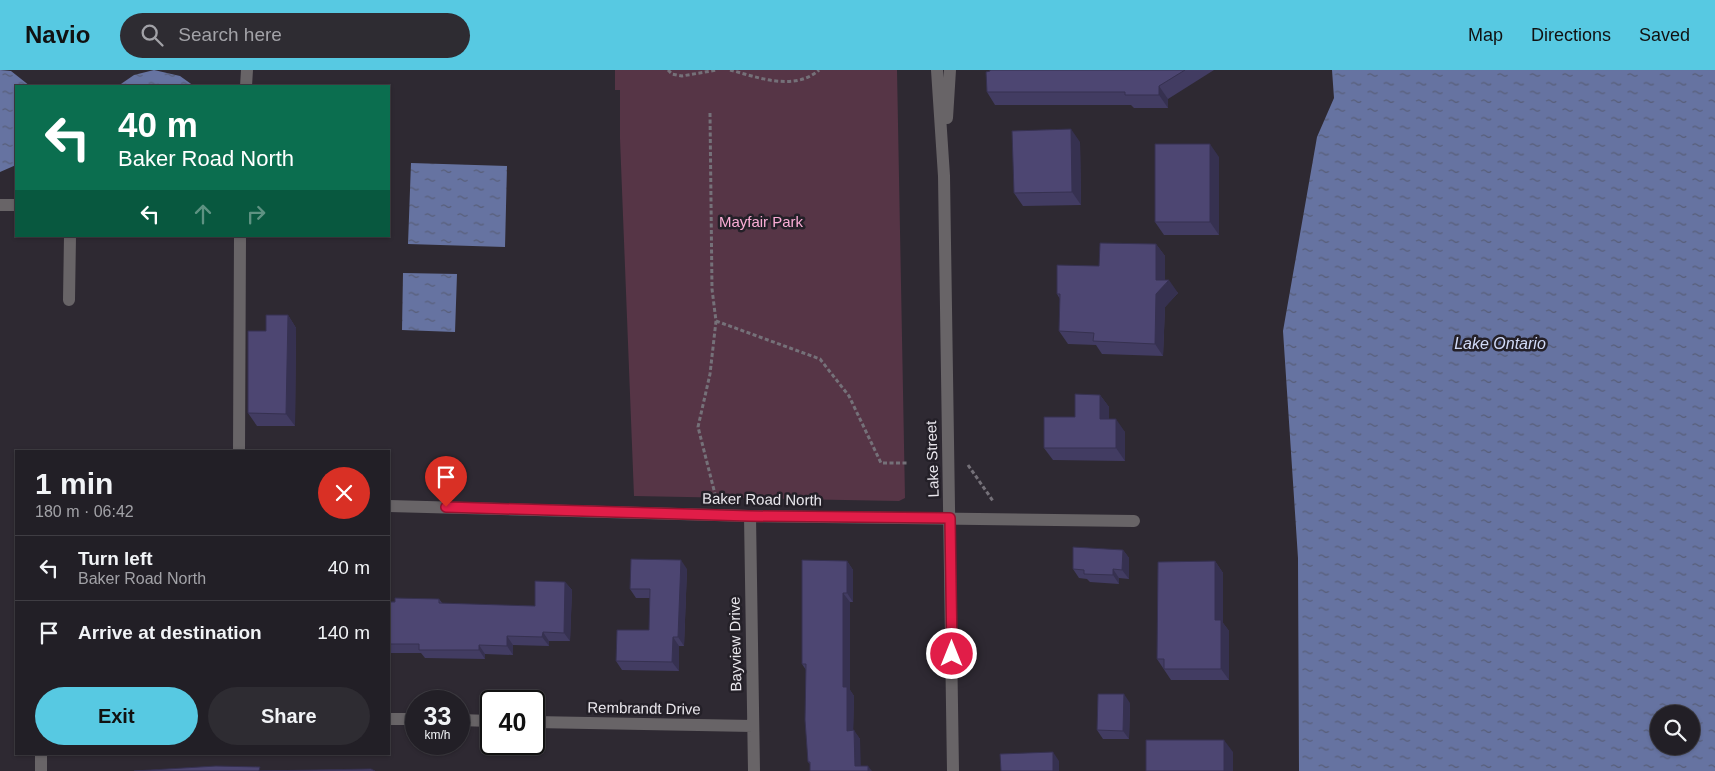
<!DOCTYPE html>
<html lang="en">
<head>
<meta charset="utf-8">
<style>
	body { margin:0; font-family:Arial,sans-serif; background:#2e2c32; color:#f1f3f6; height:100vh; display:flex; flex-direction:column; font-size:19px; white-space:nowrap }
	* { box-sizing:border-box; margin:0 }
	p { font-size:16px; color:#a2a2a7 }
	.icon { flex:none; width:28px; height:28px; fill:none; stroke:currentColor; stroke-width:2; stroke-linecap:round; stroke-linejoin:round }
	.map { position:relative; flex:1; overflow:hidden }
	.details { position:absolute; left:15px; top:380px; width:375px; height:305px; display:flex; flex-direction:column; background:#221f26; border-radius:0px; box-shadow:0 1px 4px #0004,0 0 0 1px #3f3d43 }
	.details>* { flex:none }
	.banner { position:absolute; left:15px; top:15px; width:375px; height:152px; border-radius:0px; box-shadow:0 1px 4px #0004,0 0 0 1px #3f3d43; background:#0b6e4f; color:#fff; overflow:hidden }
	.tools { position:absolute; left:1650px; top:635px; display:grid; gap:10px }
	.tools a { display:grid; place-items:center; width:50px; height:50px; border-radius:50%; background:#221f26; box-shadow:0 1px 4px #0004,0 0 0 1px #3f3d43; font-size:25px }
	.speed { position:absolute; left:405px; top:620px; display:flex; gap:10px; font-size:25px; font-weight:700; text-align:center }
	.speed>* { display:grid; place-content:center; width:65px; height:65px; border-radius:50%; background:#221f26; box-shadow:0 1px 4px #0004,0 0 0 1px #3f3d43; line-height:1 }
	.speed small { font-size:12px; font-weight:400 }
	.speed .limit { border:2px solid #111; border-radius:8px; background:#fff; color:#111 }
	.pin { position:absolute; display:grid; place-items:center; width:42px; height:42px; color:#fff; margin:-51px -21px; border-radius:50% 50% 50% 0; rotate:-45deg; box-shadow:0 0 5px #0007 }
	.pin .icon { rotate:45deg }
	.me { position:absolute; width:55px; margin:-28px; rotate:0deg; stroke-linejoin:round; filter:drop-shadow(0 0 4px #0008) }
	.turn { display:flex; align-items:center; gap:18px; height:105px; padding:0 20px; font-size:22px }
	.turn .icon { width:65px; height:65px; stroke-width:2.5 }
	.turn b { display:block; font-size:35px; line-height:42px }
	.lanes { display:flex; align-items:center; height:48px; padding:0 20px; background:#0003; justify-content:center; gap:25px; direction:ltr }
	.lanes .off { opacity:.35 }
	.round { display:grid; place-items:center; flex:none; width:52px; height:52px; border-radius:26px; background:#2e2c32 }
	.overview { display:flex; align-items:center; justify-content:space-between; height:85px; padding:0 20px }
	h1 { font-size:30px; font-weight:700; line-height:38px }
	.action { display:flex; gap:10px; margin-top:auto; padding:10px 20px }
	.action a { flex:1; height:58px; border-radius:30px; background:#57c9e2; color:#111; font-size:20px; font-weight:700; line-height:58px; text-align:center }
	.action a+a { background:#2e2c32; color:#f1f3f6 }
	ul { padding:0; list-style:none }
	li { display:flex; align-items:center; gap:15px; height:65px; padding:0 20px; border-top:1px solid #3f3d43 }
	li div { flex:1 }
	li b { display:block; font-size:19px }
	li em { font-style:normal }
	header { display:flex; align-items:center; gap:30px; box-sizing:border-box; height:70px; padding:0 25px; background:#57c9e2; color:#111 }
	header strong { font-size:24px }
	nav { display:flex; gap:28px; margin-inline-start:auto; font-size:18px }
	.search { width:350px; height:45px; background:#2e2c32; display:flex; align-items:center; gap:12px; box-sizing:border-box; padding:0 18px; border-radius:28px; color:#a2a2a7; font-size:19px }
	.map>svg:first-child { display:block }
	.park { fill:#563546 }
	.water { fill:url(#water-ripples); fill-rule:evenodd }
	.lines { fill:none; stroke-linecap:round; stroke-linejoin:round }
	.path { stroke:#757179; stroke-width:3; stroke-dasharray:4 2.5; stroke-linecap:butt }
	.service { stroke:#686467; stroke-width:12 }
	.minor { stroke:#686467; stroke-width:12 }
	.tertiary { stroke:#686467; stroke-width:12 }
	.wall { fill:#423c62 }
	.shaded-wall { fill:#363150 }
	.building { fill:#4d4672; stroke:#363150 }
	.route-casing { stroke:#92132f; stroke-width:12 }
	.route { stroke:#e11d48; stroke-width:9 }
	.labels { text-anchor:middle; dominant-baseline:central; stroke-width:5; stroke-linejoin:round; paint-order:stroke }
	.park-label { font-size:15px; fill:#fbadd6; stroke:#242028 }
	.street-label { font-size:15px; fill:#eae7ed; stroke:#242028 }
	.water-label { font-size:16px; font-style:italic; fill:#d2dbf8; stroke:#242028 }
</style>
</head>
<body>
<header>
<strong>Navio</strong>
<div class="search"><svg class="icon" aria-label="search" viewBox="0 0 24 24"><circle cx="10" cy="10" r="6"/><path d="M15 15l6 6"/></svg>Search here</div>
<nav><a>Map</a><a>Directions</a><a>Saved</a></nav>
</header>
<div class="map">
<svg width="1715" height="701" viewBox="0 0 1715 701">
	<defs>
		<pattern id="water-ripples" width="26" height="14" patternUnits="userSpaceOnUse" patternTransform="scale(1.25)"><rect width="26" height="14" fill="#6673a1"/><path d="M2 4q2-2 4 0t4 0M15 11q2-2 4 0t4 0" fill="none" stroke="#585e78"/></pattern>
	</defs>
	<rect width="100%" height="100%" fill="#2e2932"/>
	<!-- park -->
	<path class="park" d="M615 0H897L905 428 899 431 634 426 620 69V20H615Z"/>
	<!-- water -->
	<path class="water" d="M0 0 11 1 30 16H16V95L0 102Z
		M154 0 180 6 194 16H118L134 5Z
		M1332 0H1715V701H1299L1298 488 1283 261 1317 67 1334 28ZM1659 644H1691V676H1659Z
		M411 93 507 96 505 177 408 174Z
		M403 203 457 204 455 262 402 260Z"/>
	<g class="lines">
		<!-- path -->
		<path class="path" d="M668 0 672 4 682 6 717 0
			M730 0C757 7 794 22 819 0
			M710 43 712 219 716 251 710 304 698 357 715 424
			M716 251 820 289 849 326 881 393H907
			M968 395 993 431"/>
		<!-- service -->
		<path class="service" d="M246 16 247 0
			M0 135H16
			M69 230 70 166
			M239 381 240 166"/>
		<!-- minor -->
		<path class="minor" d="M389 436 750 446 1134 451
			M750 446 754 701
			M389 649H416
			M459 650 491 651
			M534 652 753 656
			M41 701V684"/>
		<!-- tertiary -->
		<path class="tertiary" d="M937 0 944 106 953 701
			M947 48 950 0"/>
	</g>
	<!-- wall -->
	<path class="wall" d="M990 0H1214L1168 29V38H1134L1131 35H995L987 22Z
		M1080 72 1081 135 1023 136 1014 123Z
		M1219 87V165H1164L1155 152Z
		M1156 174 1165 186V210L1178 223 1165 237 1163 286 1102 284 1096 275 1068 274 1059 261 1060 229 1057 224Z
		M288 245 296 258 295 356H257L248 343 266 261Z
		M1100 325 1109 337V349L1125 362V391L1053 390 1044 378 1075 347Z
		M1123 480 1129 488V509L1119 508V514L1090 512 1087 509 1079 508 1073 499Z
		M847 491 853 500V532H850V620L854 626 853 660 860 669 810 694 808 692 806 600 802 594Z
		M1215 491 1223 503V553L1229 561V610H1171L1157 589Z
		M687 499 684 576H679V601L622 600 616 591 649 560 650 528H636L630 519Z
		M565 512 572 520 570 571H549V576L513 575V585L485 584V589L425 588 421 583H389V532L439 529 443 534 535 536Z
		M1130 633 1129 669H1103L1097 660Z"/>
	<!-- shaded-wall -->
	<path class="shaded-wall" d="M1159 16 1168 29V38L1159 25Z
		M1071 59 1080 72 1081 135 1072 122Z
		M1210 74 1219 87V165L1210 152Z
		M1156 174 1165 186V215L1169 210 1178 223 1165 237 1163 286 1155 274Z
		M288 245 296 258 295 356 286 344Z
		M1100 325 1109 337V361L1100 349Z
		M1116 349 1125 362V391L1116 378Z
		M1123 480 1129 488V509L1122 500Z
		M681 490 687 499 684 576 678 567Z
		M847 491 853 500V532L847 523Z
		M1215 491 1223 503V553L1229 561V610L1221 599 1215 550Z
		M1113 499 1119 508V514L1113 505Z
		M565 512 572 520 570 571 564 563Z
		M843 523 850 532V620L854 626 853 670 847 661 843 617Z
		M543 562 549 571V576L542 567Z
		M507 566 513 575V585L507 576Z
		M673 567 679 576V601L672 592Z
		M479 575 485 584V589L479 580Z
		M1124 624 1130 633 1129 669 1123 661Z
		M854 660 860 669 861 701 855 696Z
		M1224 670 1233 682V701H1224Z
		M1053 682 1059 691V701H1053Z
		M868 696 872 701H868Z"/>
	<!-- building -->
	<path class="building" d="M990 0H1185L1159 16V25H1125V22H987L986 2 990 1Z
		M1071 59 1072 122 1014 123 1012 61Z
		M1155 74H1210V152H1155Z
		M1100 173 1156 174V210H1169L1156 224 1155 274 1093 271 1094 263 1059 261 1060 224H1057V195L1099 196Z
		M266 245H288L286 344 248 343V261H266Z
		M1075 324 1100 325V349H1116V378H1044V347H1075Z
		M1073 477 1123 480 1122 500 1113 499V505L1084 504V500L1073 499Z
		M631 489 681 490 678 567H673L672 592 616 591 617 560H649L650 519H630Z
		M802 490 847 491V523H843V617H847V661L854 660 855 696H868V701H810V692H808L805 650 806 594H802Z
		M1215 491V550H1221V599H1164V589H1157L1158 492Z
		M535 511 565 512 564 563 543 562 542 567 507 566V576L479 575V580H419V574H389V532H395V528L439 529V533L535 536Z
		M1098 624H1124L1123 661 1097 660Z
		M1146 670H1224V701H1146Z
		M1053 682V701H1001L1000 684Z
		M216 696 260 697 259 701 371 699 375 701H134Z"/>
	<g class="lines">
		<!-- route casing -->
		<g class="route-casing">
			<path id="route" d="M446 437 750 446 950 448 952 584"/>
		</g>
		<!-- route -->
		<use href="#route" class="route"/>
	</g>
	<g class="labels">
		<!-- park labels -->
		<g class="park-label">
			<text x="761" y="151">Mayfair Park</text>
		</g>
		<!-- street labels -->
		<g class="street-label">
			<text transform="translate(932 389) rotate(-92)">Lake Street</text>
			<text transform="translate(762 429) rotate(1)">Baker Road North</text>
			<text transform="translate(735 574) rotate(-91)">Bayview Drive</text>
			<text transform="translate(644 638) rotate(1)">Rembrandt Drive</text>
		</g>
		<!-- water labels -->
		<g class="water-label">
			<text x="1500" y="273">Lake Ontario</text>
		</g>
	</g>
</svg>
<div class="tools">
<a><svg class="icon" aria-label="search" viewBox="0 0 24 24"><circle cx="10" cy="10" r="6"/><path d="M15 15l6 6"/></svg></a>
</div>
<div class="speed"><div>33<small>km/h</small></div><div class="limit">40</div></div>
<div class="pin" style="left:446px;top:437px;background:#d93025"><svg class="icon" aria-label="arrive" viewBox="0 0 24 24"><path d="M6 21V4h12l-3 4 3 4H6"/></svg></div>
<svg class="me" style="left:952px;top:584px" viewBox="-20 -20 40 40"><circle r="17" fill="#e11d48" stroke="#fff" stroke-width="3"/><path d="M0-11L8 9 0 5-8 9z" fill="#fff"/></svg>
<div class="banner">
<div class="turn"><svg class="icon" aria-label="left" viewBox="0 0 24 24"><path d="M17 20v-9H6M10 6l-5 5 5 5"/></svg><div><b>40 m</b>Baker Road North</div></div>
<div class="lanes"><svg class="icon" aria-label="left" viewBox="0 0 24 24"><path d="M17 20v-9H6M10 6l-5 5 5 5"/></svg><svg class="icon off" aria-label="ahead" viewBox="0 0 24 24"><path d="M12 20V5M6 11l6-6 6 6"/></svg><svg class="icon off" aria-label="right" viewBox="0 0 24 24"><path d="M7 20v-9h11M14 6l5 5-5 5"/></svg></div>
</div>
<section class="details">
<div class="overview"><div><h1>1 min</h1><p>180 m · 06:42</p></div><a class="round" style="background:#d93025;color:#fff"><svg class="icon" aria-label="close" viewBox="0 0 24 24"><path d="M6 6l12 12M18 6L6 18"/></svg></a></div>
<ul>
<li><svg class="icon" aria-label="left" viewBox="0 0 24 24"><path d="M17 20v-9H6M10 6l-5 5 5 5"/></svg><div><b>Turn left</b><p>Baker Road North</p></div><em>40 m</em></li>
<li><svg class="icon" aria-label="arrive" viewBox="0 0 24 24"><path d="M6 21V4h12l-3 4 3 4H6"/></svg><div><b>Arrive at destination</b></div><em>140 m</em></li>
</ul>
<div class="action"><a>Exit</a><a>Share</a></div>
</section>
</div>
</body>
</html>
